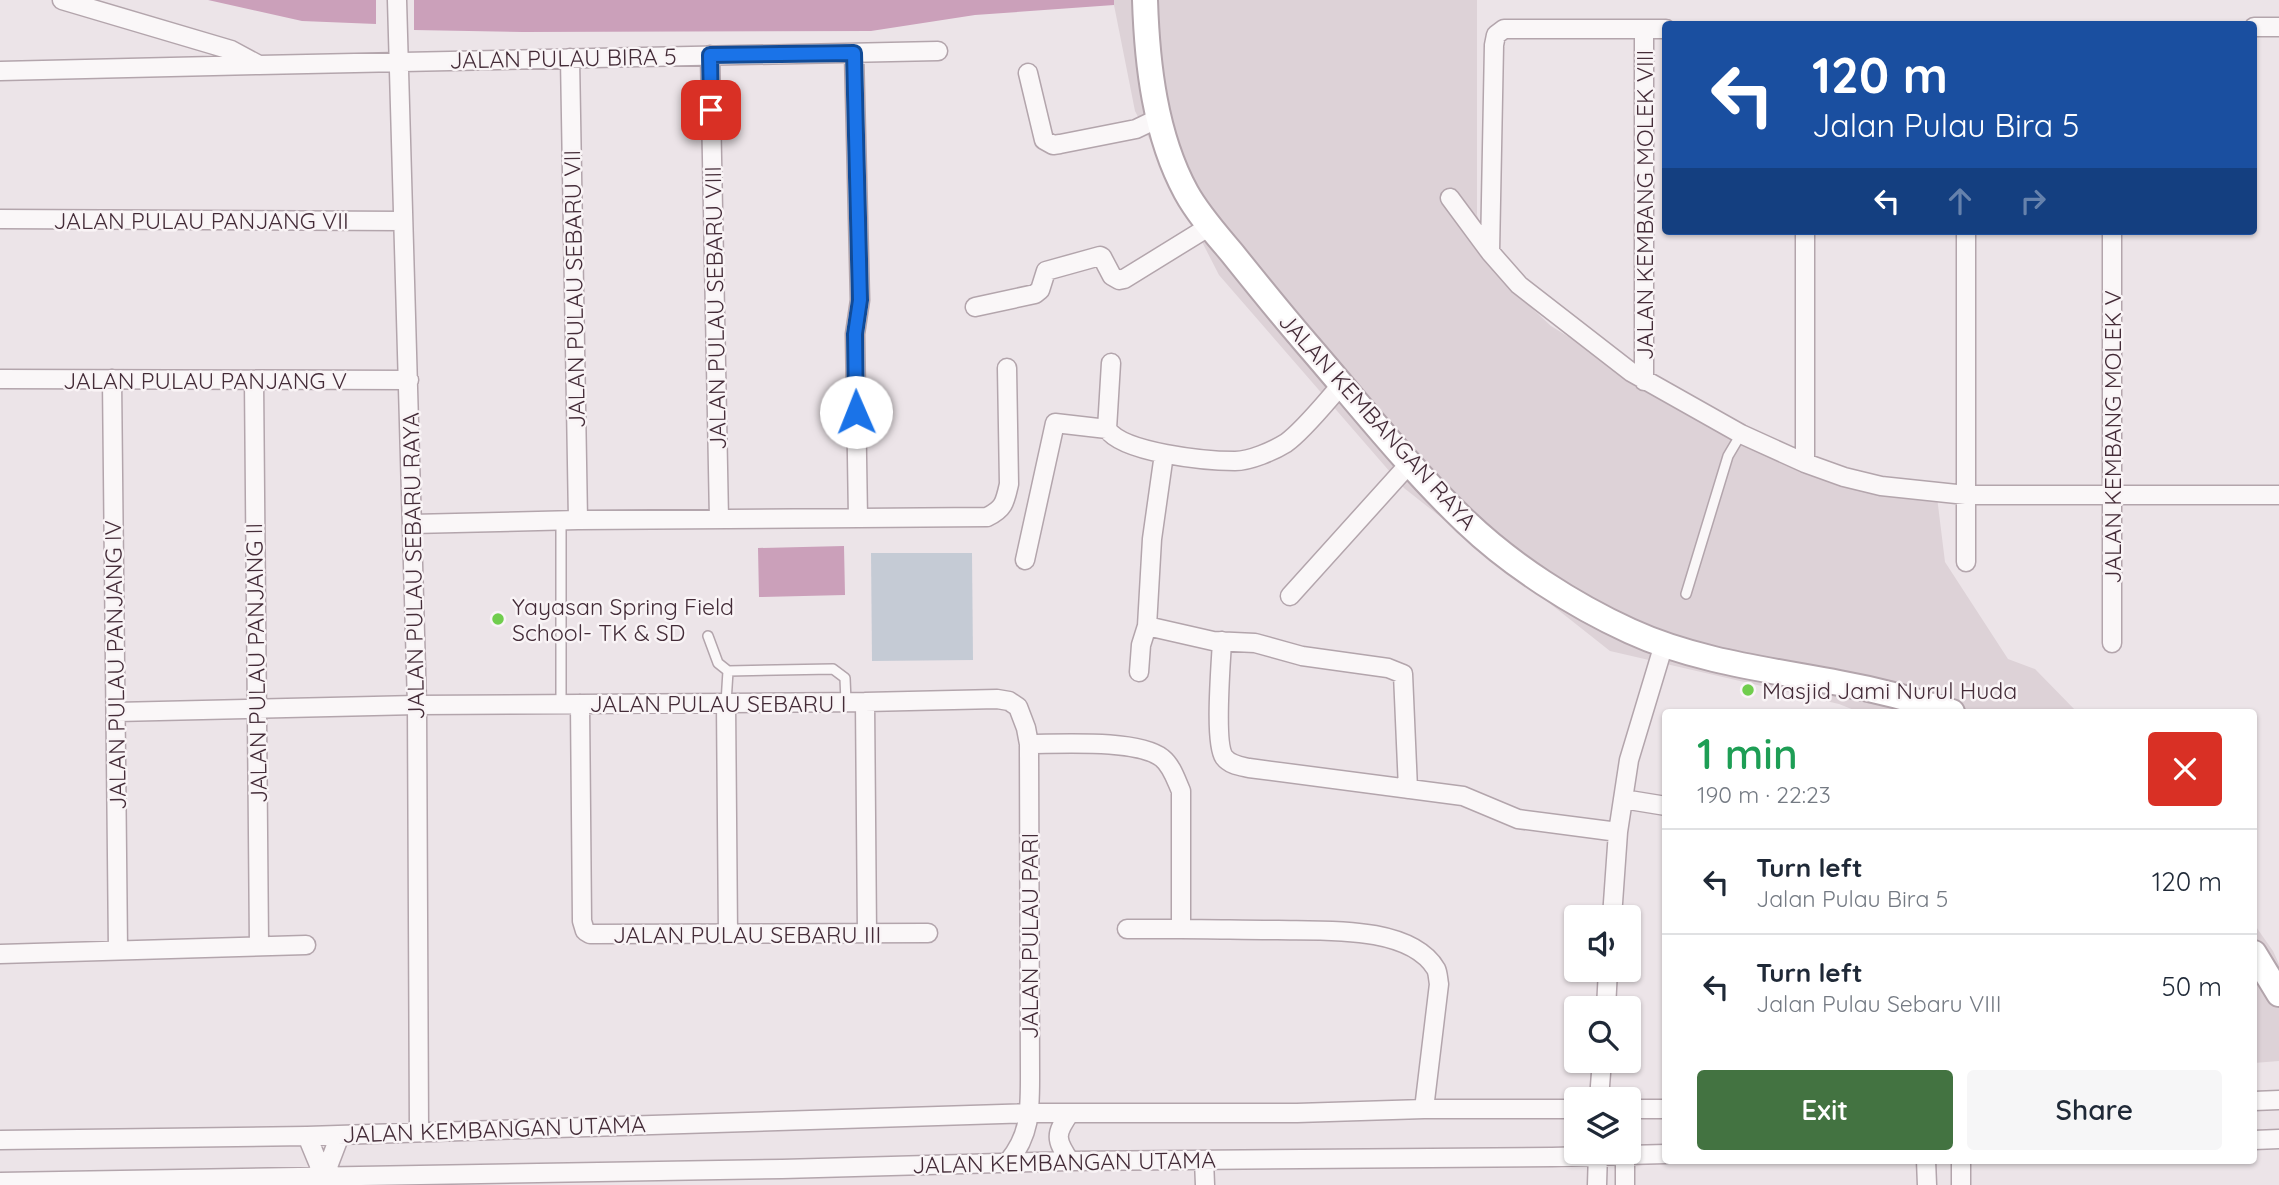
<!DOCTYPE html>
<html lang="en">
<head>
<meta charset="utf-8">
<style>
	body { margin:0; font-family:Quicksand,sans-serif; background:#f6f6f7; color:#1f2937; height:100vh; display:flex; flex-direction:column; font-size:26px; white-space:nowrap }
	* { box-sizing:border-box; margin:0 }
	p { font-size:23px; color:#747a83 }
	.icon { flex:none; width:38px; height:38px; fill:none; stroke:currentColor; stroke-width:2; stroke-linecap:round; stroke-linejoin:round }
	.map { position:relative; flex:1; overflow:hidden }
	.panel { position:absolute; left:1662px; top:709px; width:595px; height:455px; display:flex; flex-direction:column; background:#fff; border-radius:7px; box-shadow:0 2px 5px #0004 }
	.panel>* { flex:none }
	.banner { position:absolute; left:1662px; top:21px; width:595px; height:214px; border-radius:7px; box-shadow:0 2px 5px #0004; background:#1a4fa0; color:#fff; overflow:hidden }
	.fabs { position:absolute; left:1564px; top:905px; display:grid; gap:14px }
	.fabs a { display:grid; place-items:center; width:77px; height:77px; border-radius:7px; background:#fff; box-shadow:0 2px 5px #0004; font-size:35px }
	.pin { position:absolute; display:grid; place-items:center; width:60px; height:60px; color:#fff; margin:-30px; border-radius:14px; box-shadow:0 4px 10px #0006 }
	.me { position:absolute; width:77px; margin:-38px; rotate:359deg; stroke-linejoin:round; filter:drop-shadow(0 0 5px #0008) }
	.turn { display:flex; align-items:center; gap:24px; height:147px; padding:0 35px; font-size:32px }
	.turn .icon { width:91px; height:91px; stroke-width:2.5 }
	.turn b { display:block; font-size:49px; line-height:60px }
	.lanes { display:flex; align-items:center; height:66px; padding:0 35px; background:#0003; justify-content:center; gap:35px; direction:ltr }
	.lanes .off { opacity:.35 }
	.round { display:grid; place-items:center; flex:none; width:74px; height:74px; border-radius:7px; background:#f6f6f7 }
	.headline { display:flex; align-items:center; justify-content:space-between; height:119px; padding:0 35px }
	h1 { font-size:42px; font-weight:600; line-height:52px; color:#1e9e55 }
	.button { display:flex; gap:14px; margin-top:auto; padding:14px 35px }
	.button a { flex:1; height:80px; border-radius:7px; background:#437341; color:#fff; font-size:28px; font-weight:600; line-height:80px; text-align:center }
	.button a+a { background:#f6f6f7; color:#1f2937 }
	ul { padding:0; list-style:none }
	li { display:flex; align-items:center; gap:21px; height:105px; padding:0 35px; border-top:2px solid #e0e1e3 }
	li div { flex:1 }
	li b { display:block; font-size:26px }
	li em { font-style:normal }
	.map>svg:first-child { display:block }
	.built { fill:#ddd2d7 }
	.green { fill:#c5cbd5 }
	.water { fill:#cba0ba }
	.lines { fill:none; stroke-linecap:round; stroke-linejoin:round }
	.lane-casing { stroke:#b3a5ac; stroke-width:12 }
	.street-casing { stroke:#b3a5ac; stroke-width:21 }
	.secondary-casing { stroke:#b3a5ac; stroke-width:28 }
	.lane { stroke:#faf7f8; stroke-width:9 }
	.street { stroke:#faf7f8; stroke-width:18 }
	.secondary { stroke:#fff; stroke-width:24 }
	.route-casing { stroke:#114b97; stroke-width:18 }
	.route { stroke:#1a73e8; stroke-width:12 }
	.poi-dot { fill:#70cd4d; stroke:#f9f4f6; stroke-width:2.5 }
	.labels { text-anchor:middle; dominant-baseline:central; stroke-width:5; stroke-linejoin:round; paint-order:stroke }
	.street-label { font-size:23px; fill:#442c38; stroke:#f9f4f6 }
	.poi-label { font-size:23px; fill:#442c38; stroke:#f9f4f6; text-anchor:start }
</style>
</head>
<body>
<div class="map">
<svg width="2279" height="1185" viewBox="0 0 2279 1185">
	<rect width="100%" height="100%" fill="#ece4e8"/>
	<!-- built -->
	<path class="built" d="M1113 0H1477V215L1504 282 1551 326 1733 438 1937 497 1945 562 2008 659 2035 669 2077 712H1859L1839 704 1610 651 1404 488 1219 275 1135 111Z
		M2254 924 2273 951 2279 964V1061L2254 1063Z"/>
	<!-- green -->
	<path class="green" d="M871 553H972L973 660 872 661Z"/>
	<!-- water -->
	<path class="water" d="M208 0H376V24L302 21Z
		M414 0H1114V5L975 15 871 31 523 32 414 30Z
		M844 546 845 595 759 597 758 548Z"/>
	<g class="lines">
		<!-- lane casing -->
		<g class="lane-casing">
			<path id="lane" d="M1686 594 1728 456 1741 434
				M708 636 718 663 728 671 833 669 845 678 846 702
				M726 703 728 671
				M561 704V520"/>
		</g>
		<!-- street casing -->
		<g class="street-casing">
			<path id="street" d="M62 0 231 50 259 65 938 51
				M397 0 417 705 419 1131
				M2254 27H2279
				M1644 29V381
				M854 53 860 300 855 334 858 518
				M710 55 719 519
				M570 58 578 520
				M0 71 259 65
				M1028 73 1044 140 1053 145 1060 144 1136 129 1159 118
				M1450 198 1490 252 1519 285 1631 372 1741 434 1805 463 1844 477 1881 486 1966 495H2279
				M0 219 403 221
				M1966 231V562
				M2112 231V643
				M1490 252 1494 45 1496 35 1504 29H1666
				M975 307 1035 294 1040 290 1046 271 1100 256 1102 257 1112 276 1119 280 1124 279 1210 226
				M1111 363 1107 429C1123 453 1206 461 1235 461 1250 461 1273 451 1286 443 1304 430 1326 402 1342 384
				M0 379 409 380
				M112 379 118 950
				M254 380 259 946
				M1805 463V231
				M412 524 578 520 987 517C1004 509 1005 502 1009 484L1007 368
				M1025 560 1055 423 1107 429
				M1290 596 1410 463
				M1147 626 1213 641 1255 643 1302 656 1388 668 1403 674 1408 789
				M1222 641C1221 663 1214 742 1224 757 1230 765 1240 766 1249 768L1463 796 1518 819 1618 832
				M1139 672 1141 645 1147 626 1152 539 1164 454
				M865 702 867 934
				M726 703 728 935
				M580 704 582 921 585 931 590 934 928 933
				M116 712 417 705 865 702 997 699 1009 701 1018 707 1026 728 1029 744 1030 1074C1030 1109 1031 1134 1008 1162
				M1029 744C1060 744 1137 739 1162 758 1172 766 1176 780 1181 791V929C1213 929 1246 930 1278 930 1322 931 1410 925 1436 969 1438 973 1438 979 1439 984L1424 1109
				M1623 799 1666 806
				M1612 917 1618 832 1629 760 1664 644
				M1127 929H1181
				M0 954 306 945
				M1606 1008 1608 970
				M1599 1099 1602 1060
				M2254 1101 2279 1100
				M1629 1109H1666
				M307 1136 324 1177V1185
				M0 1140 307 1136 1030 1113H1297L1424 1109H1577
				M2254 1140 2279 1139
				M1204 1160 1205 1185
				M1926 1160 1927 1185
				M1961 1160V1185
				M1070 1161C1055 1139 1055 1134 1070 1113
				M324 1177 340 1135
				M0 1182 782 1169 1070 1161 1552 1157 1666 1154
				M1597 1185 1598 1152
				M1625 1185V1155"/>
		</g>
		<!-- secondary casing -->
		<g class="secondary-casing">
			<path id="secondary" d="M1145 0C1147 64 1155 135 1186 192 1198 214 1216 234 1232 253 1256 283 1281 314 1306 343 1358 403 1408 467 1466 522 1511 565 1573 605 1630 631 1695 661 1770 670 1839 683 1878 690 1915 700 1952 712
				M2254 953 2279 994"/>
		</g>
		<!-- lane -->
		<use href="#lane" class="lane"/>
		<!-- street -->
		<use href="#street" class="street"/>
		<!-- secondary -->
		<use href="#secondary" class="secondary"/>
	</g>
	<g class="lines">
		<!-- route casing -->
		<g class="route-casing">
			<path id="route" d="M711 110 710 55 854 53 860 300 855 334 856 412"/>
		</g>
		<!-- route -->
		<use href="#route" class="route"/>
	</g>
	<!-- markers -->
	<g class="poi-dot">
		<circle cx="498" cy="619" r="7"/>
		<circle cx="1748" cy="690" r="7"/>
	</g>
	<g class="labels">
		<!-- street labels -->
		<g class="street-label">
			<text transform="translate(563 58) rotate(-1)">JALAN PULAU BIRA 5</text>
			<text transform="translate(1644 205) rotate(-90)">JALAN KEMBANG MOLEK VIII</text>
			<text x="201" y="220">JALAN PULAU PANJANG VII</text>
			<text transform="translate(574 289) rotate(-91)">JALAN PULAU SEBARU VII</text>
			<text transform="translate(715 308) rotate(-91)">JALAN PULAU SEBARU VIII</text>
			<text x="205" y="380">JALAN PULAU PANJANG V</text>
			<text transform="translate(1378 421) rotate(48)">JALAN KEMBANGAN RAYA</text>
			<text transform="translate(2112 437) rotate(-90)">JALAN KEMBANG MOLEK V</text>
			<text transform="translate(413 566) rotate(-91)">JALAN PULAU SEBARU RAYA</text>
			<text transform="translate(256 663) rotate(-91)">JALAN PULAU PANJANG II</text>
			<text transform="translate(115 665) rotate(-91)">JALAN PULAU PANJANG IV</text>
			<text x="718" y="703">JALAN PULAU SEBARU I</text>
			<text x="747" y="934">JALAN PULAU SEBARU III</text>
			<text transform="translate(1029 936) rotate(-90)">JALAN PULAU PARI</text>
			<text transform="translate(494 1129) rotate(-2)">JALAN KEMBANGAN UTAMA</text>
			<text transform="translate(1064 1162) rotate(-1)">JALAN KEMBANGAN UTAMA</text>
		</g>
		<!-- poi labels -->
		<g class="poi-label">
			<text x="512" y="606">Yayasan Spring Field<tspan x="512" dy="26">School- TK &amp; SD</tspan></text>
			<text x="1762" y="690">Masjid Jami Nurul Huda</text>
		</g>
	</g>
</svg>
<div class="fabs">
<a><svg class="icon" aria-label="sound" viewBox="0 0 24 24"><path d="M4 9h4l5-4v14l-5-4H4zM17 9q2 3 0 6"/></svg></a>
<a><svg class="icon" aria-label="search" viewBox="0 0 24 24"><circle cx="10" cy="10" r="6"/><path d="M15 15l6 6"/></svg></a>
<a><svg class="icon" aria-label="layers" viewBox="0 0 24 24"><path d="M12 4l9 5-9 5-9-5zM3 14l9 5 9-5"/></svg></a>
</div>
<div class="pin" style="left:711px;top:110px;background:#d93025"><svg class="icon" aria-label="arrive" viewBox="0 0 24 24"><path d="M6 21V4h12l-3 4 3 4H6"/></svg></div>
<svg class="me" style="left:856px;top:412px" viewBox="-20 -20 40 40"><circle r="19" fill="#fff"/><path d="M0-13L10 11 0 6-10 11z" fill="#1a73e8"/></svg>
<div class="banner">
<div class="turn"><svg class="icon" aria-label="left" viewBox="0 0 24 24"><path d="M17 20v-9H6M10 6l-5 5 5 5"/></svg><div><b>120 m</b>Jalan Pulau Bira 5</div></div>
<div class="lanes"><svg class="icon" aria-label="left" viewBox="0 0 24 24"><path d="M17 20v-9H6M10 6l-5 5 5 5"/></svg><svg class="icon off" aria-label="ahead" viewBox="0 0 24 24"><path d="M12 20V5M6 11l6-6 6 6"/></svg><svg class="icon off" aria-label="right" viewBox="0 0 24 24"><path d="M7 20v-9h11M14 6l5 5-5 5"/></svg></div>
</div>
<section class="panel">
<div class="headline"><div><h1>1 min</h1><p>190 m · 22:23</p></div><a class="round" style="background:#d93025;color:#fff"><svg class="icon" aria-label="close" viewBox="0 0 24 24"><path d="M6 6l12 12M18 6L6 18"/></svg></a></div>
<ul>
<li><svg class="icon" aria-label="left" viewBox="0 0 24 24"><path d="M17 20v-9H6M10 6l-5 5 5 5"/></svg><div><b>Turn left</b><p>Jalan Pulau Bira 5</p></div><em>120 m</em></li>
<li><svg class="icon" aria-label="left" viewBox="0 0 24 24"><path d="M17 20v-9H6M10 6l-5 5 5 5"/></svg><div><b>Turn left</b><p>Jalan Pulau Sebaru VIII</p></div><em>50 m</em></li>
</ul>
<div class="button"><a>Exit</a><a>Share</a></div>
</section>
</div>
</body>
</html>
